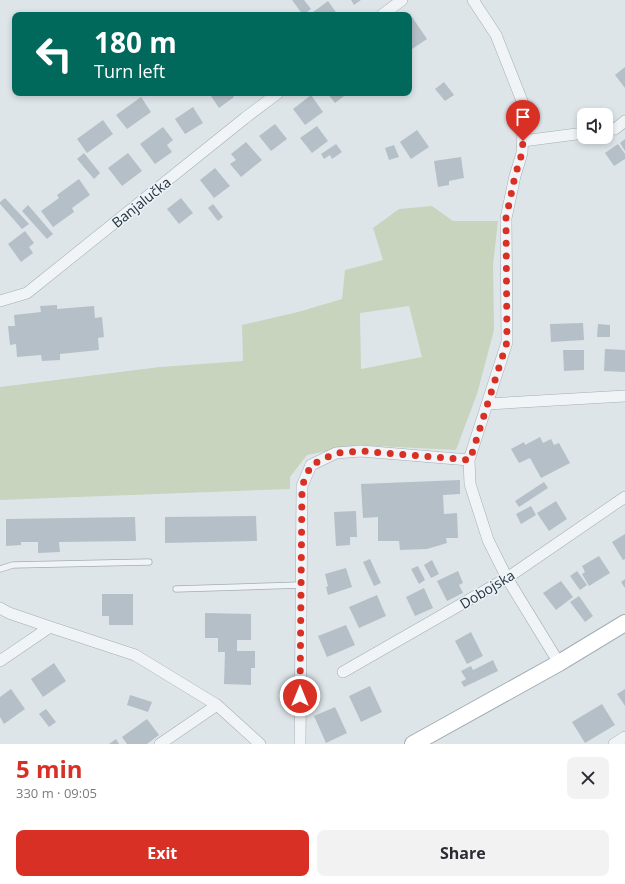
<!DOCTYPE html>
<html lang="en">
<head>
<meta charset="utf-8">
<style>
	body { margin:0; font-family:"Open Sans",sans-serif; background:#f2f2f3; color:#2b2b33; height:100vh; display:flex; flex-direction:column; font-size:15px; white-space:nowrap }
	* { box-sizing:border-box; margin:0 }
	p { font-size:13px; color:#7c7c81 }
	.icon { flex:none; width:22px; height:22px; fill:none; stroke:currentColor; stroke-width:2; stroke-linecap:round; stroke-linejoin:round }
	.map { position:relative; height:744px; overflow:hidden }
	.panel { display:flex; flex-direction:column; background:#fff; flex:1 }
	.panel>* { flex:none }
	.top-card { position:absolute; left:12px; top:12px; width:400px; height:84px; border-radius:8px; box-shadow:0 2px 6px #0003; background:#00695c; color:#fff; overflow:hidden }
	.controls { position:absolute; left:577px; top:108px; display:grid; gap:8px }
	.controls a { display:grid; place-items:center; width:36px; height:36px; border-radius:8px; background:#fff; box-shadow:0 2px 6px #0003; font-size:20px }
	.pin { position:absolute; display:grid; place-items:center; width:34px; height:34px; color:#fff; margin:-41px -17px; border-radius:50% 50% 50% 0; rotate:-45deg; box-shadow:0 0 4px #0007 }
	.pin .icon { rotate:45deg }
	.me { position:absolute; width:44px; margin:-22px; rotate:0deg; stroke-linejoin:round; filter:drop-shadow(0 0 3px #0008) }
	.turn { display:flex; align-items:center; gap:14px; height:84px; padding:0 16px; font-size:18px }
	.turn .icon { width:52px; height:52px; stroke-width:2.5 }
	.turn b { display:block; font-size:28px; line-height:34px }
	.round { display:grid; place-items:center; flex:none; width:42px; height:42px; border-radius:8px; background:#f2f2f3 }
	.overview { display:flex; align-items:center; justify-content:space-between; height:68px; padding:0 16px }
	h1 { font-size:24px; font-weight:700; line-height:30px; color:#d93025 }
	.primary-button { display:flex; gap:8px; margin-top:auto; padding:8px 16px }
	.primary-button a { flex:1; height:46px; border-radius:8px; background:#d93025; color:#fff; font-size:16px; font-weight:700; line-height:46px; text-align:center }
	.primary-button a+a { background:#f2f2f3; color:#2b2b33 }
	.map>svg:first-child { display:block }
	.green { fill:#c8d4be; fill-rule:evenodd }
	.building { fill:#b5bfc7 }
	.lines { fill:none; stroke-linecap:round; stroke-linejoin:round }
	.service-casing { stroke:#a3adb4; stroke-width:7 }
	.minor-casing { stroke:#a3adb4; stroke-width:12 }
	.secondary-casing { stroke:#a3adb4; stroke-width:18 }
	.service { stroke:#f1f4f7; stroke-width:5.5 }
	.minor { stroke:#f1f4f7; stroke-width:11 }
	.secondary { stroke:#fff; stroke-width:16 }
	.route { stroke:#d93025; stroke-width:7; stroke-dasharray:0 12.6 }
	.labels { text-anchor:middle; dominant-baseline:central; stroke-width:3; stroke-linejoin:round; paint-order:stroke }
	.street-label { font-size:14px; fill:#253542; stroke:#eef3f7 }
</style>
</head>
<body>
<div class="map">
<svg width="625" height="744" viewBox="0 0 625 744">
	<rect width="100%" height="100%" fill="#dee5e9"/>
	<!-- green -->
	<path class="green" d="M432 206 453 221H498L493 265 494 330 477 394 456 450 357 445 307 455 290 477V489L0 500V387L160 367 243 361 242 325 298 312 342 299 345 270 383 260 373 228 399 209ZM409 306 422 357 361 369 360 313Z"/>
	<!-- building -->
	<path class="building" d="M292 0H304L311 9 303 15Z
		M351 0H361L354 5Z
		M328 1 338 15H309Z
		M412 17 427 39 409 51V19Z
		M625 67V88L615 75Z
		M444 82 454 95 445 101 435 89Z
		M209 93H231L234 97 219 108Z
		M327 93H348L335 103Z
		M311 95 323 112 305 125 293 109Z
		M141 97 151 112 127 129 116 115Z
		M193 107 203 123 185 134 175 119Z
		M103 120 113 134 87 153 77 139Z
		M275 124 287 139 271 151 259 136Z
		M317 126 328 141 312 153 300 138Z
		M163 127 173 140 167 145 172 152 155 164 140 144Z
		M417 130 429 147 411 159 400 142Z
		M625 139V151L620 143Z
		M246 142 262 160 241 177 230 164 236 160 231 154Z
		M336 144 342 152 332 159 330 155 324 159 321 154Z
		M618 144 625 154V159L614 166 605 153Z
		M394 145 399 157 389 160 385 148Z
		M84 153 100 173 94 179 77 159Z
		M128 153 142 171 122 186 108 168Z
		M461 157 464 178 449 181V185L438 187 434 161Z
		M215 168 230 186 214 198 200 180Z
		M79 179 90 195 72 208 74 212 53 227 41 211 59 198 57 195Z
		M5 198 29 224 22 229 0 204V202Z
		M181 198 193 213 179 224 167 209Z
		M213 204 223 217 218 221 208 208Z
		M28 205 53 234 47 239 22 211Z
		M25 231 34 243 29 247 33 253 21 262 8 244Z
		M57 305V309L94 306 95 318 102 317 104 337 98 338 99 350 60 354V360L42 361 41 355 17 357 16 344 10 345 8 326H15L14 315 41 312 40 306Z
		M583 323 584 340 551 342 550 324Z
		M598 324 610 325V337H597Z
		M605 349 625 350V372L604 371Z
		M563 350H584V370L564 371Z
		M540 437 543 443 551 439 554 445 559 443 570 463 541 478 530 458 519 463 511 449 524 442 525 445Z
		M460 480V494L443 495 444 514 457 513 458 538H446L447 543 427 549 400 550 399 541H378V517L363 518 361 484Z
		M544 482 548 488 519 507 515 501Z
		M556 501 567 519 549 531 537 513Z
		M531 506 536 515 521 524 516 514Z
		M356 511 357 537H350V545L336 546 334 512Z
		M256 516 257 541 165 543V517Z
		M135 517 136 541 59 542 60 552 38 553V542H21V545L6 546V519Z
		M625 534V559L623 560 612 542Z
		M599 556 610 573 589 586 582 574 585 572 582 566Z
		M370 559 381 583 374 586 363 562Z
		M432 560 439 574 431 578 424 565Z
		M418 566 425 580 419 584 411 569Z
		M346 568 352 587 328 595 326 587 328 586 325 574Z
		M458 571 463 583 459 585 463 593 447 601 437 581Z
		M577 571 587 585 580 590 570 576Z
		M625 579V588L621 582Z
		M561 581 573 597 556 610 543 593Z
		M424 588 433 608 415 616 406 597Z
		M102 594H133V625H109V616H102Z
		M377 595 386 616 359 628 349 607Z
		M579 596 593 616 585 622 570 602Z
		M205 613 251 614V640H237V651H255V668H251V685L224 684 225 652H218V638H205Z
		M346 625 355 645 327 657 318 636Z
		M471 632 483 656 467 664 455 641Z
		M493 660 498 671 464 687 461 682 466 679 461 671 471 666 473 670Z
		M54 663 66 681 43 697 31 679Z
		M370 686 382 712 361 722 349 696Z
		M11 689 25 709 4 724 0 717V697Z
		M625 689V706L617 694Z
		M130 695 152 702 148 712 127 705Z
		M602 704 615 725 585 743 572 722Z
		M335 707 347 733 326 743 314 716Z
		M46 709 56 722 49 727 39 714Z
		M147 719 159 735 147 744H127L122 737Z
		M116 739 119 744H109Z"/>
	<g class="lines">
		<!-- service casing -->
		<g class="service-casing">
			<path id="service" d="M0 569 13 565 149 562
				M176 589 301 585"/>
		</g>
		<!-- minor casing -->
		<g class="minor-casing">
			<path id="minor" d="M473 0 496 35 524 106 522 153 515 176 506 218 507 342 469 460 470 484 488 540 507 578 559 663
				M382 15 402 0
				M606 130 615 129 625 121
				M523 141 584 133
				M0 301 27 293 245 118 278 93
				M488 404 625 396
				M0 608 9 613 50 627 135 655 217 705 260 744
				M0 661 50 627
				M343 672 507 578 625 497
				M160 744 217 705
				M300 744 302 486 311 465 336 453 361 451 469 460
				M614 744 625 737"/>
		</g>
		<!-- secondary casing -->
		<g class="secondary-casing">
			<path id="secondary" d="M413 744 559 663 625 623"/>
		</g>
		<!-- service -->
		<use href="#service" class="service"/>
		<!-- minor -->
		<use href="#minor" class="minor"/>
		<!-- secondary -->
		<use href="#secondary" class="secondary"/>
	</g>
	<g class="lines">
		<!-- route -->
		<path class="route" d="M300 696 302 486 311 465 336 453 361 451 470 460 507 342 506 218 515 176 522 153 523 141"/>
	</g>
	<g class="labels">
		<!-- street labels -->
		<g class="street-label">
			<text transform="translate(141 202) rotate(-39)">Banjalučka</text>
			<text transform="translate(487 589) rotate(-31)">Dobojska</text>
		</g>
	</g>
</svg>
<div class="controls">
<a><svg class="icon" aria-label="sound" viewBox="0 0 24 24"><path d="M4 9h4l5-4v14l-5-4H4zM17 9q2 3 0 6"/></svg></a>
</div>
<div class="pin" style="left:523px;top:141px;background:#d93025"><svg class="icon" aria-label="arrive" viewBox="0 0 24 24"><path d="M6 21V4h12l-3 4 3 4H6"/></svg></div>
<svg class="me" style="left:300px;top:696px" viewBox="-20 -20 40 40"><circle r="17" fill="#d93025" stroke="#fff" stroke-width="3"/><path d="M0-11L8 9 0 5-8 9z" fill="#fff"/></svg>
<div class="top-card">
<div class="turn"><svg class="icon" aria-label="left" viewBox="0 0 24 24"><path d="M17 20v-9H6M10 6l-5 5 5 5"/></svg><div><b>180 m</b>Turn left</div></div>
</div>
</div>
<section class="panel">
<div class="overview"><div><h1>5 min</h1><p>330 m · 09:05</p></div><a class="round"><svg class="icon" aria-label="close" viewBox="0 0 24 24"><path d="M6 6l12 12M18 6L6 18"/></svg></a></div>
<div class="primary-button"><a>Exit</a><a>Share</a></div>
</section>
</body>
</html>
